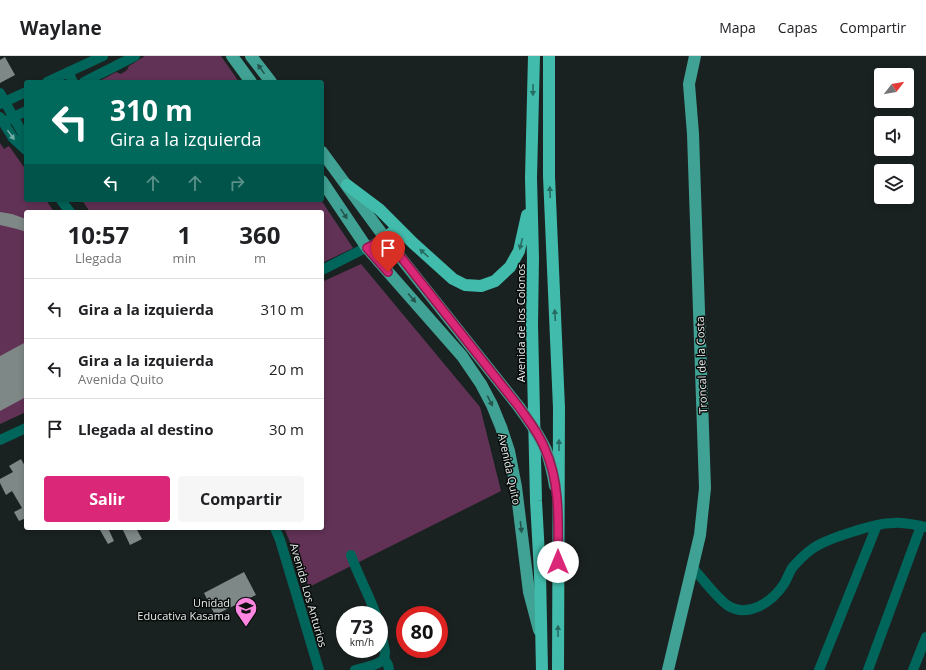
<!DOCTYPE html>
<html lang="es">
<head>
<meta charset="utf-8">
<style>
	body { margin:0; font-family:"Open Sans",sans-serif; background:#f6f6f6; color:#202124; height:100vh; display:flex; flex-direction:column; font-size:15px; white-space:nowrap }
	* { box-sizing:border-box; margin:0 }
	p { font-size:13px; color:#757577 }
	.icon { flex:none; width:22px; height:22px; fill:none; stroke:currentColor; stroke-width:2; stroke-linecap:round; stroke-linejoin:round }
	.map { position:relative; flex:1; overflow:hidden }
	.side { position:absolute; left:24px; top:154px; width:300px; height:320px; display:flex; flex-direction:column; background:#fff; border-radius:4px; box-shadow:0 2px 6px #0003 }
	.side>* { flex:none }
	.hud { position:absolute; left:24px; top:24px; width:300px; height:122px; border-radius:4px; box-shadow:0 2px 6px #0003; background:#00695c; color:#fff; overflow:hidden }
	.needle { width:26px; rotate:59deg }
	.tools { position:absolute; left:874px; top:12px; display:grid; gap:8px }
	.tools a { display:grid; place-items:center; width:40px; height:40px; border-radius:4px; background:#fff; box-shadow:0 2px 6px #0003; font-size:20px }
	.speed { position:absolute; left:336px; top:550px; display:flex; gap:8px; font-size:20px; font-weight:700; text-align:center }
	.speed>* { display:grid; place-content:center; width:52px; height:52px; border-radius:50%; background:#fff; box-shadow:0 2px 6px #0003; line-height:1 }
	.speed small { font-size:10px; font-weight:400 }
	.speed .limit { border:6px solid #d22; background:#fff; color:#111 }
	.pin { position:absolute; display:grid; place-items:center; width:34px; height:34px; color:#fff; margin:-41px -17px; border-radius:50% 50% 50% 0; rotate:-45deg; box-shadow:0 0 4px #0007 }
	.pin .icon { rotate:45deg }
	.me { position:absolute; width:44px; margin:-22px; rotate:0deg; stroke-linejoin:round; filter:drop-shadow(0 0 3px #0008) }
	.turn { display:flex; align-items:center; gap:14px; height:84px; padding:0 20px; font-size:18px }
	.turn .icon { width:52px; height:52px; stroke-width:2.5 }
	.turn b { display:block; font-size:28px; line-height:34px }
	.lanes { display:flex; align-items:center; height:38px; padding:0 20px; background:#0003; justify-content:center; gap:20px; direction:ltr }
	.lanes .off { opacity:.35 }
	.eta { display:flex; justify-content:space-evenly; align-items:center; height:68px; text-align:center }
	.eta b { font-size:24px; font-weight:700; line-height:28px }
	.button { display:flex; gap:8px; margin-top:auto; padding:8px 20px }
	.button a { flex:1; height:46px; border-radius:4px; background:#db2777; color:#fff; font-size:16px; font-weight:700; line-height:46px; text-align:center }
	.button a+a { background:#f6f6f6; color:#202124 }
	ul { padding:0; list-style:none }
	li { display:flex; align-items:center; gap:12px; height:60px; padding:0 20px; border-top:1px solid #e0e0e0 }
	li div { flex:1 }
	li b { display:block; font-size:15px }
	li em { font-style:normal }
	header { display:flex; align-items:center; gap:24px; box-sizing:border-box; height:56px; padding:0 20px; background:#fff; border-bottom:1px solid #e0e0e0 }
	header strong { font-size:19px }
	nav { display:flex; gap:22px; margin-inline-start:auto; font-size:14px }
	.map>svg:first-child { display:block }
	.green { fill:#613255 }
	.building { fill:#7e8886 }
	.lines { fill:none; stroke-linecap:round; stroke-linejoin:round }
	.minor { stroke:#00665b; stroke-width:10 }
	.major { stroke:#40a294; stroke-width:12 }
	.highway { stroke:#41bbab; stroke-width:12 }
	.major-bridge { stroke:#40a294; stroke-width:12 }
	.oneway { fill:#24564f }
	.oneway2 { fill:#276c63 }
	.oneway3 { fill:#74aaa4 }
	.route-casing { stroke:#8e194d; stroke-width:10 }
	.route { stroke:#db2777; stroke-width:7 }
	.labels { text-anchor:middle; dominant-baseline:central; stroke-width:3; stroke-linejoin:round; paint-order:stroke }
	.street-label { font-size:11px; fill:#e8edec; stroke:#070b0a }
	.poi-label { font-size:11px; fill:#e8edec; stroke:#070b0a; text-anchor:end }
</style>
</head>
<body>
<header>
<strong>Waylane</strong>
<nav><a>Mapa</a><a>Capas</a><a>Compartir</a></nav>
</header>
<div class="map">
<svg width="926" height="614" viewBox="0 0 926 614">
	<rect width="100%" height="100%" fill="#1a2221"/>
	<!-- green -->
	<path class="green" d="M145 0H221L239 26H98L116 16 121 18 127 14 129 10Z
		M0 87 4 93 9 90 26 114V144H46L54 156H26V356L0 368Z
		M82 144H321L353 192 322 207V156H90Z
		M361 208 480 351 501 435 309 531 284 472H322V226Z"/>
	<!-- building -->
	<path class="building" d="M5 1 15 19 0 27V4Z
		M0 156 12 158 26 163V176L17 173 0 169Z
		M26 286V341L0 355V300Z
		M21 403 26 412V462L19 465 14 456 22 452 12 435 6 439 0 427V423L13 416 9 410Z
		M105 472H108L114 485 108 488 100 474Z
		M122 472H136L142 483 130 489Z
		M244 516 256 539 215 559 204 537Z"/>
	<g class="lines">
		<!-- minor -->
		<path class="minor" d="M68 16 73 26
			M47 26 103 0
			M84 26 135 0
			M0 37 23 78 26 87
			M0 48 26 36
			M0 61 13 82 26 94
			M8 64 26 55
			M61 144 70 156
			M322 214 385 182
			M0 384 26 372
			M275 472 280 484 319 614
			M351 499C358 520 369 538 376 559
			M692 511C702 522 716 541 727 549 748 563 772 546 784 528 787 523 789 517 792 512 798 505 805 498 812 493 825 483 876 467 893 467 904 466 915 469 926 471
			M384 602 388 609 389 614
			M355 614C393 605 387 604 379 569
			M819 614 877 469
			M868 614 921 470
			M913 614 926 581"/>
		<!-- major -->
		<path class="major" d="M232 0 251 26
			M251 0 271 26
			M322 96 385 182 519 351
			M322 125 367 192 462 300 481 328 492 349 501 371 509 395 516 431 529 536 539 574
			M668 614 700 479 705 432 693 78 689 28 695 0"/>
		<!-- highway -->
		<path class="highway" d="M534 0 531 122 533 202 532 269 536 445 540 517 542 614
			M549 0V120L559 352 558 614
			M347 129 379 153 413 187 453 223 465 229 481 230 495 225 510 211 519 195 527 159
			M385 182 398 172"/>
		<!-- major-bridge -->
		<path class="major-bridge" d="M519 351C528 364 539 378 546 394 550 405 553 418 555 430"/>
	</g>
	<!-- one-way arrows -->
	<defs><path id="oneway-solid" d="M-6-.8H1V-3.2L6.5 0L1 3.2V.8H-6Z"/></defs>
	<g class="oneway">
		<use href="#oneway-solid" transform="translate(261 13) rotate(-126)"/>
		<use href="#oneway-solid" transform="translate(344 158) rotate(56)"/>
		<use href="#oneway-solid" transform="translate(412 242) rotate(49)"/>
		<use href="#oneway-solid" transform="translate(490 345) rotate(63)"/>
		<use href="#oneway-solid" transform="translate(521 471) rotate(83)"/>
	</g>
	<g class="oneway2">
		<use href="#oneway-solid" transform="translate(533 34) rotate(91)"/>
		<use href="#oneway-solid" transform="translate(550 136) rotate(-92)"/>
		<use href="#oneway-solid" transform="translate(521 188) rotate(104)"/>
		<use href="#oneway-solid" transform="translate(424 197) rotate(-138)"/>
		<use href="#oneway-solid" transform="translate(555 259) rotate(-93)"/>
		<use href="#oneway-solid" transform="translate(559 389) rotate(-90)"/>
		<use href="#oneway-solid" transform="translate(558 575) rotate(-90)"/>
	</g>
	<use class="oneway3" href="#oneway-solid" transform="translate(11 79) rotate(54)"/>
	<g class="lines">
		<!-- route casing -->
		<g class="route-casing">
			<path id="route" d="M388 216 367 192 386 182 519 351C528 364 539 377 545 393 561 428 558 469 558 506"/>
		</g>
		<!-- route -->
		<use href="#route" class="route"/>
	</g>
	<!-- icons -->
	<defs>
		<g id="school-pin" transform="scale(1.15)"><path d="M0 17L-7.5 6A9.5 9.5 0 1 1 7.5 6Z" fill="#fd86e1" stroke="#070b0a"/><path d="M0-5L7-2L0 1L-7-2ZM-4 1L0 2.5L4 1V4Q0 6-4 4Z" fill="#111"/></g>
	</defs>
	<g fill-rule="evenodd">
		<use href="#school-pin" x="246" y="552"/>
	</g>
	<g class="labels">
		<!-- street labels -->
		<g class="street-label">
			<text transform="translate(520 267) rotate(-90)">Avenida de los Colonos</text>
			<text transform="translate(701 309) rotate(-92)">Troncal de la Costa</text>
			<text transform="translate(510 413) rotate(78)">Avenida Quito</text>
			<text transform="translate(309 539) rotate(74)">Avenida Los Anturios</text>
		</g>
		<!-- poi labels -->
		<g class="poi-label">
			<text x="230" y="546">Unidad<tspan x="230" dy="13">Educativa Kasama</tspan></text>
		</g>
	</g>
</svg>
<div class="tools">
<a><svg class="needle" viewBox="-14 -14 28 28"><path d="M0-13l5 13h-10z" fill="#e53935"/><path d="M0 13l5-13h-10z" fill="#757577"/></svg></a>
<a><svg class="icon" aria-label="sound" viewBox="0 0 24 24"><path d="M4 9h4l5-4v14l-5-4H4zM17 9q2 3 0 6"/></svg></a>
<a><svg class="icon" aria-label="layers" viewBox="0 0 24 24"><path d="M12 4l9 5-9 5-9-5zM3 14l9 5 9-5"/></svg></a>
</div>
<div class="speed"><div>73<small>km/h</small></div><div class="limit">80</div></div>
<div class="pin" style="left:388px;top:216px;background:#d93025"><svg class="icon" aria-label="arrive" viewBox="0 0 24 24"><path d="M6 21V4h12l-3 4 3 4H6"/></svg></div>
<svg class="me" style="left:558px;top:506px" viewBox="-20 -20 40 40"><circle r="19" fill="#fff"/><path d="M0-13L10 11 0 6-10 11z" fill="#db2777"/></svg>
<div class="hud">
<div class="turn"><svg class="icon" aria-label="left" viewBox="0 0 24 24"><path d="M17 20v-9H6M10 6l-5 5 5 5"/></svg><div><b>310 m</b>Gira a la izquierda</div></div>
<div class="lanes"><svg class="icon" aria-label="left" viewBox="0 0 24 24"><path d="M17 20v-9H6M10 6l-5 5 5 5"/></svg><svg class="icon off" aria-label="ahead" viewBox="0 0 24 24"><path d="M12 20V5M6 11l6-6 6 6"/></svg><svg class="icon off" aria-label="ahead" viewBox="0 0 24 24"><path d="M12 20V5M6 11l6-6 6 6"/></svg><svg class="icon off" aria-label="right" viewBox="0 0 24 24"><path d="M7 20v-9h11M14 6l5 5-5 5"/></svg></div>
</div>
<section class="side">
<div class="eta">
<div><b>10:57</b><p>Llegada</p></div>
<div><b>1</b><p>min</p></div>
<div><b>360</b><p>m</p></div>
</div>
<ul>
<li><svg class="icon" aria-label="left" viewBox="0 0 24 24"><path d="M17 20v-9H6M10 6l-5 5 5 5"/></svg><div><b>Gira a la izquierda</b></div><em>310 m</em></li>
<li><svg class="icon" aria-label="left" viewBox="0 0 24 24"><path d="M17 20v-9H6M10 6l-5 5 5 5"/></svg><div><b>Gira a la izquierda</b><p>Avenida Quito</p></div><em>20 m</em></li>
<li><svg class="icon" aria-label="arrive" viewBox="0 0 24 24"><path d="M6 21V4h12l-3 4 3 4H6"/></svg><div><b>Llegada al destino</b></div><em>30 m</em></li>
</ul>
<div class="button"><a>Salir</a><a>Compartir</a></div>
</section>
</div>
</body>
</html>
